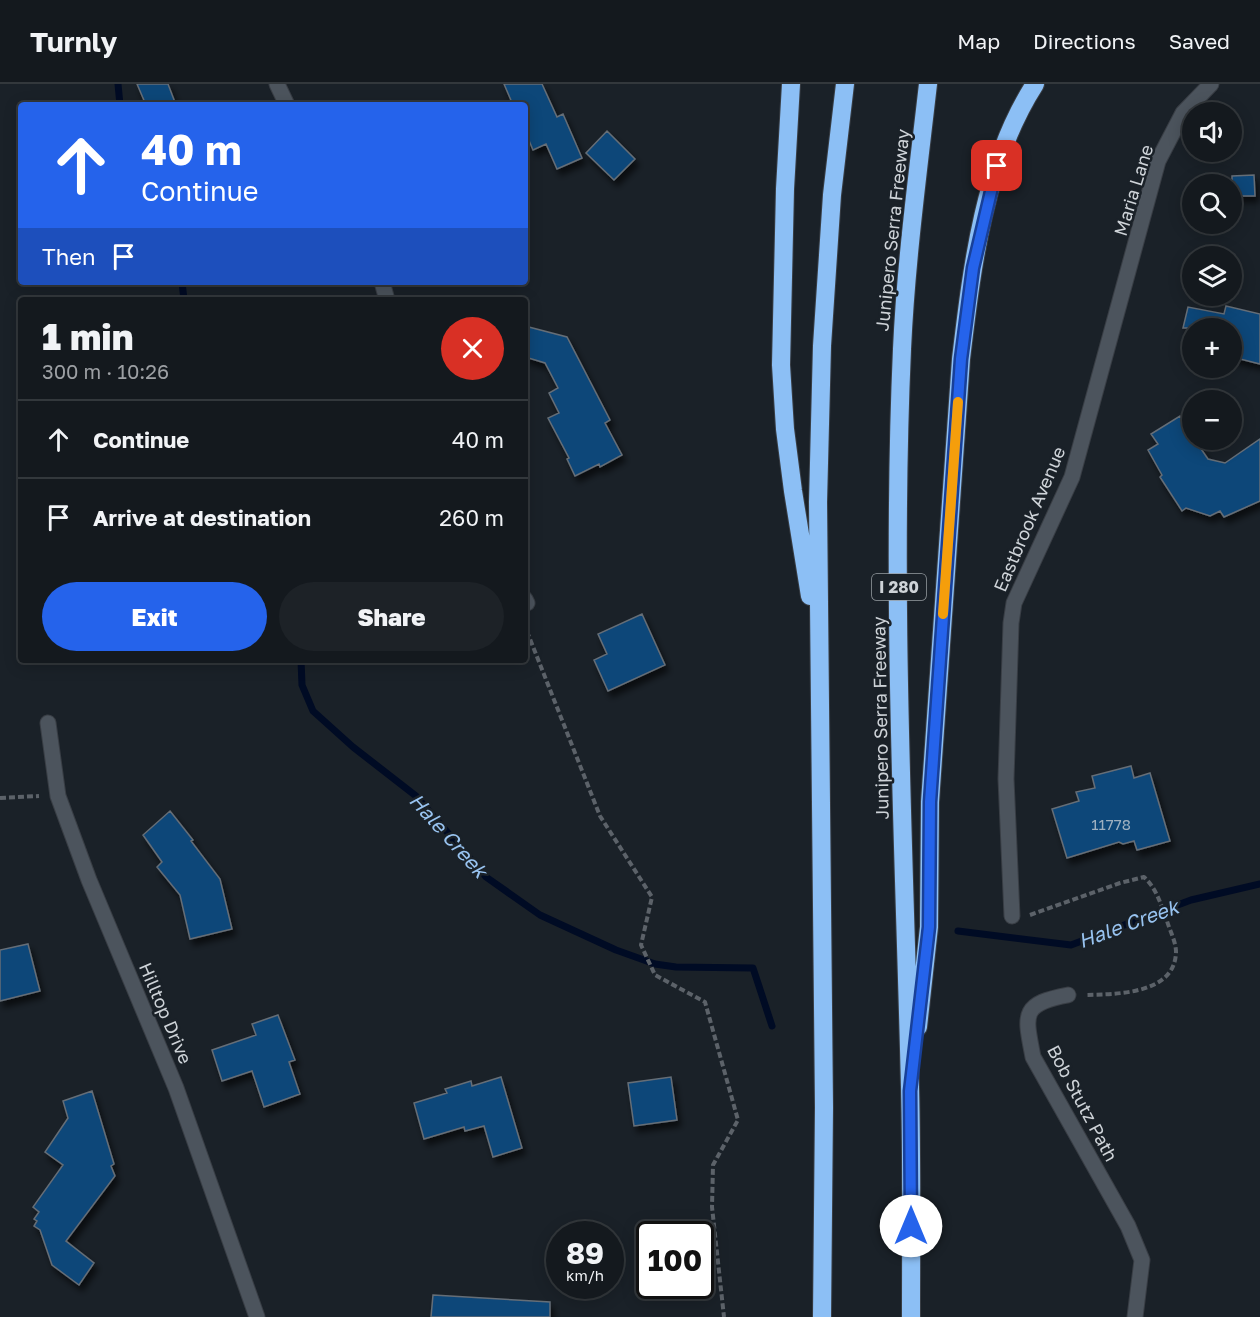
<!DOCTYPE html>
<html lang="en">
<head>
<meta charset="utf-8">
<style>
	body { margin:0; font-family:"Golos Text",sans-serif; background:#1d2227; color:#f1f3f6; height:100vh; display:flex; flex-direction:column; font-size:22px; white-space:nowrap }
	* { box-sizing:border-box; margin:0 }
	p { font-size:20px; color:#9da0a4 }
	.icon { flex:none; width:33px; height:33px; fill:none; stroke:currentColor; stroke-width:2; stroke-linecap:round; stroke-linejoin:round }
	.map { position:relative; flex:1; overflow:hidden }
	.panel { position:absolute; left:18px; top:213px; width:510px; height:366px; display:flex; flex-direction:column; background:#14191e; border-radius:6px; box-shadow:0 3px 15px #0003,0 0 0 2px #33383c }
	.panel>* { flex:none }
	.top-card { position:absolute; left:18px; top:18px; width:510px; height:183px; border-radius:6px; box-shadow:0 3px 15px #0003,0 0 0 2px #33383c; background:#2563eb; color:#fff; overflow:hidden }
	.controls { position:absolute; left:1182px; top:18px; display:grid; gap:12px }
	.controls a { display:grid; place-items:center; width:60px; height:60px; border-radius:50%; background:#14191e; box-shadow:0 3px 15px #0003,0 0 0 2px #33383c; font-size:30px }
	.speed { position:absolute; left:546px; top:1137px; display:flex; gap:12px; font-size:30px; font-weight:700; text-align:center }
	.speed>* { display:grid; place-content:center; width:78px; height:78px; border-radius:50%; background:#14191e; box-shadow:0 3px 15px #0003,0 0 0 2px #33383c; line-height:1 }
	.speed small { font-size:15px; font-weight:400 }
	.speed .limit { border:3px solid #111; border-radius:9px; background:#fff; color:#111 }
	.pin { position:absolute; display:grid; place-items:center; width:51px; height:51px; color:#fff; margin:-26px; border-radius:12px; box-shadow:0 3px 9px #0006 }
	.me { position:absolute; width:66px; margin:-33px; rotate:0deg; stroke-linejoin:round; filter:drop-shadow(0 0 4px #0008) }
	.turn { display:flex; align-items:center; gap:21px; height:126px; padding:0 24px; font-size:27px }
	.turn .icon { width:78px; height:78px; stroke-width:2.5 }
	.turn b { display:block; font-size:42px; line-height:51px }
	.then { display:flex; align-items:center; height:57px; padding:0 24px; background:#0003; gap:12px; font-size:22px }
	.round { display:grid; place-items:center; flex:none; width:63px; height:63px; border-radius:32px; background:#1d2227 }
	.head { display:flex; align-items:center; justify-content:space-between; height:102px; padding:0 24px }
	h1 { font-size:36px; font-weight:800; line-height:45px }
	.primary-button { display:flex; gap:12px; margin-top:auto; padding:12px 24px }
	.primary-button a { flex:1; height:69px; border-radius:36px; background:#2563eb; color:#fff; font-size:24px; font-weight:800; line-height:69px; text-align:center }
	.primary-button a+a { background:#1d2227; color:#f1f3f6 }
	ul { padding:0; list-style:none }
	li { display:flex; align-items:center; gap:18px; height:78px; padding:0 24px; border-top:2px solid #33383c }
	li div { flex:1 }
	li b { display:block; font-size:22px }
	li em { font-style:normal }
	header { display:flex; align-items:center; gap:36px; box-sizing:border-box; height:84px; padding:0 30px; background:#14191e; border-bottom:2px solid #33383c }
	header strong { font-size:28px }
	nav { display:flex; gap:33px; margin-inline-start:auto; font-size:21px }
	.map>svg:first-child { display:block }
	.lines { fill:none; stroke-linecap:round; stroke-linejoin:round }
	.stream { stroke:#000b24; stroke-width:7 }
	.building { fill:#0e4679; stroke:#656e77; stroke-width:1.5; filter:url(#shadow) }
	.minor-casing { stroke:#393e45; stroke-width:17 }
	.highway-casing { stroke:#393e45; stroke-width:20 }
	.path { stroke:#5c6269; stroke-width:4; stroke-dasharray:6 3; stroke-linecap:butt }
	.minor { stroke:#4c545d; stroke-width:15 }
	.highway { stroke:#8cbff5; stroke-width:18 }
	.route-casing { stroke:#184099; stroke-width:15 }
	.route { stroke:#2563eb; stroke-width:10 }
	.slow { stroke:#f59e0b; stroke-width:10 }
	.labels { text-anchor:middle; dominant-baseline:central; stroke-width:5; stroke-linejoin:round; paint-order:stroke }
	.number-label { font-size:15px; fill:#9eb0c0 }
	.shield { fill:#1a2128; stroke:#989ea3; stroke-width:1.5 }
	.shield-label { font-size:16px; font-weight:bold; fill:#ced3d8 }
	.street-label { font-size:18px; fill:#ced3d8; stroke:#1a2128 }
	.water-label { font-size:20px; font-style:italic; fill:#98c3f0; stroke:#1a2128 }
</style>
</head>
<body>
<header>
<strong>Turnly</strong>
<nav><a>Map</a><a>Directions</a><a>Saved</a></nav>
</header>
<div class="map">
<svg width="1260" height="1233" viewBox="0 0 1260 1233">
	<defs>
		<filter id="shadow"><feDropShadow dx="3.5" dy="6" stdDeviation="3" flood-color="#0009"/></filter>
	</defs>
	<rect width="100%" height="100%" fill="#1a2128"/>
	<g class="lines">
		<!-- stream -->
		<path class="stream" d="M118 0 120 21
			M182 198 184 216
			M301 576 302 601 313 627 353 663 416 712 486 793 540 831 616 866 655 880 676 883 753 884 772 942
			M958 847 1071 861 1191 816 1260 800"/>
	</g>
	<!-- building -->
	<path class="building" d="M137 0H168L176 21H146Z
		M504 0H542L557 33 563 30 582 74 557 85 546 60 533 66 525 47V21H513Z
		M607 47 635 75 614 96 586 69Z
		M1254 91 1255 112H1232V92Z
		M1226 222 1260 230V280L1232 273V244H1183L1188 223 1224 230Z
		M525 242 567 253 610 336 605 339 622 371 600 383 599 380 575 392 567 375 569 374 548 334 559 329 549 309 558 304 545 279 525 273Z
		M1192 330V356H1195L1208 375 1225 379 1260 355V417L1224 433 1220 427 1210 432 1186 424 1182 427 1160 393 1162 391 1148 366 1158 360 1151 350 1180 332 1184 337Z
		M642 530 665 581 608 607 594 576 607 570 598 550Z
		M1131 682 1134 694 1150 689 1170 757 1137 766 1134 757 1123 760 1119 758 1067 774 1052 725 1079 717 1076 708 1095 704 1092 692Z
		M170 727 193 756 191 757 220 795 232 845 190 855 180 811 157 783 162 778 143 751Z
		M28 860 40 907 0 917V866Z
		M278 931 295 976 289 978 300 1010 264 1023 252 987 222 997 212 966 256 951 252 940Z
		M501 993 522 1064 493 1073 484 1042 465 1047 464 1043 424 1055 414 1019 447 1009 445 1005 471 997 472 1002Z
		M671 993 677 1036 634 1042 628 999Z
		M92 1007 114 1080 111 1082 115 1092 66 1157 94 1179 79 1201 52 1181 40 1146 34 1142 37 1137 34 1135 39 1128 33 1123 63 1081 45 1068 68 1034 63 1017Z
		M433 1211 550 1218V1233H431Z"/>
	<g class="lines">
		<!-- minor casing -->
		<g class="minor-casing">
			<path id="minor" d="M277 0 287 21
				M382 198 387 216
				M525 515 527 519
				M48 639 58 712 89 796 176 1004 257 1233
				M1012 832 1006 695 1011 539 1014 519 1072 393 1158 77 1183 29 1211 0
				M1068 911C1020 920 1025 931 1033 973L1128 1142 1142 1176 1135 1233"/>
		</g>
		<!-- highway casing -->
		<g class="highway-casing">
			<path id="highway" d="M791 0 785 105 781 281 785 345 793 407 810 512
				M918 943 929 843 930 718 961 275C972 183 984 79 1035 0
				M822 1233 824 1023 818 418 822 262 832 111 845 0
				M911 1233C911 1157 912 1080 910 1003 904 758 891 511 902 265 906 177 918 88 928 0"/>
		</g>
		<!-- path -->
		<path class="path" d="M528 538V550L600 732 652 813 641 861 655 891 705 918 738 1036 713 1081 712 1123 724 1233
			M0 714 39 712
			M1030 831 1120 799 1144 793C1157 805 1161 821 1167 837 1170 847 1176 858 1176 868 1175 911 1115 910 1086 911"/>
		<!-- minor -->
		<use href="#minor" class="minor"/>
		<!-- highway -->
		<use href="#highway" class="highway"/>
	</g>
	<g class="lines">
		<!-- route casing -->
		<g class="route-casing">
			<path id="route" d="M911 1142 910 1007 929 843 930 718 961 275 973 184 997 82"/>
		</g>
		<!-- route -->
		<use href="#route" class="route"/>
		<!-- slow -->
		<path class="slow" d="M943 530 958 318"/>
	</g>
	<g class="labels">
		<!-- number labels -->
		<g class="number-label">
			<text x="1111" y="740">11778</text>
		</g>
		<!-- shield labels -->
		<rect class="shield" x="872" y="490" width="54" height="26" rx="4.5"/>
		<g class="shield-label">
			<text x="899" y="503">I 280</text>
		</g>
		<!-- street labels -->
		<g class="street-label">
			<text transform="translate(1133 106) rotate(-73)">Maria Lane</text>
			<text transform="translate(892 146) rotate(-84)">Junipero Serra Freeway</text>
			<text transform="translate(1029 435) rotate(-67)">Eastbrook Avenue</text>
			<text transform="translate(880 634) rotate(-91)">Junipero Serra Freeway</text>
			<text transform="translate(166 929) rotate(67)">Hilltop Drive</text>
			<text transform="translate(1083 1019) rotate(62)">Bob Stutz Path</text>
		</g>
		<!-- water labels -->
		<g class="water-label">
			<text transform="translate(449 751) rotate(48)">Hale Creek</text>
			<text transform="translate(1128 839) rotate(-20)">Hale Creek</text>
		</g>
	</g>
</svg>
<div class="controls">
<a><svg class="icon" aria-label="sound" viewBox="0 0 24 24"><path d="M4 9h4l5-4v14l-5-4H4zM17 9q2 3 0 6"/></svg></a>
<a><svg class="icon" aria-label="search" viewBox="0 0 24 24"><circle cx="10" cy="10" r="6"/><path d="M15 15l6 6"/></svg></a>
<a><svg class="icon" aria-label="layers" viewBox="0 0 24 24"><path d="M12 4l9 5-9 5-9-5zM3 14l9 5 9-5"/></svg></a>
<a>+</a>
<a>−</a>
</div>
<div class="speed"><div>89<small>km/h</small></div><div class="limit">100</div></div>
<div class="pin" style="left:997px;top:82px;background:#d93025"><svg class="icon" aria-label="arrive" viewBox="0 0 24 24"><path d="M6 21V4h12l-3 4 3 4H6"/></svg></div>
<svg class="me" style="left:911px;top:1142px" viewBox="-20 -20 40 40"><circle r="19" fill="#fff"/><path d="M0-13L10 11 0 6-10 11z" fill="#2563eb"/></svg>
<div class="top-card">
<div class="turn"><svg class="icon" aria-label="ahead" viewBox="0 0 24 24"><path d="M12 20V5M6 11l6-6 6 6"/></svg><div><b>40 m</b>Continue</div></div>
<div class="then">Then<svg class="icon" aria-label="arrive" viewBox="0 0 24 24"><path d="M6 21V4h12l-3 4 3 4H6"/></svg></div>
</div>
<section class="panel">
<div class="head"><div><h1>1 min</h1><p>300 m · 10:26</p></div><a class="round" style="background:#d93025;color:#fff"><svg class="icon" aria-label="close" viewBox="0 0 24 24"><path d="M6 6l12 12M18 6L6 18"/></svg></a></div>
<ul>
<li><svg class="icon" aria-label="ahead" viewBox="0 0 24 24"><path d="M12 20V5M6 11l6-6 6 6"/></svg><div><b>Continue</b></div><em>40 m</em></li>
<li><svg class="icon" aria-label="arrive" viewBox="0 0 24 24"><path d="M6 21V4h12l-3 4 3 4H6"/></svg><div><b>Arrive at destination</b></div><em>260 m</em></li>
</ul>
<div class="primary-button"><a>Exit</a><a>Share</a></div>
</section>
</div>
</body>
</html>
